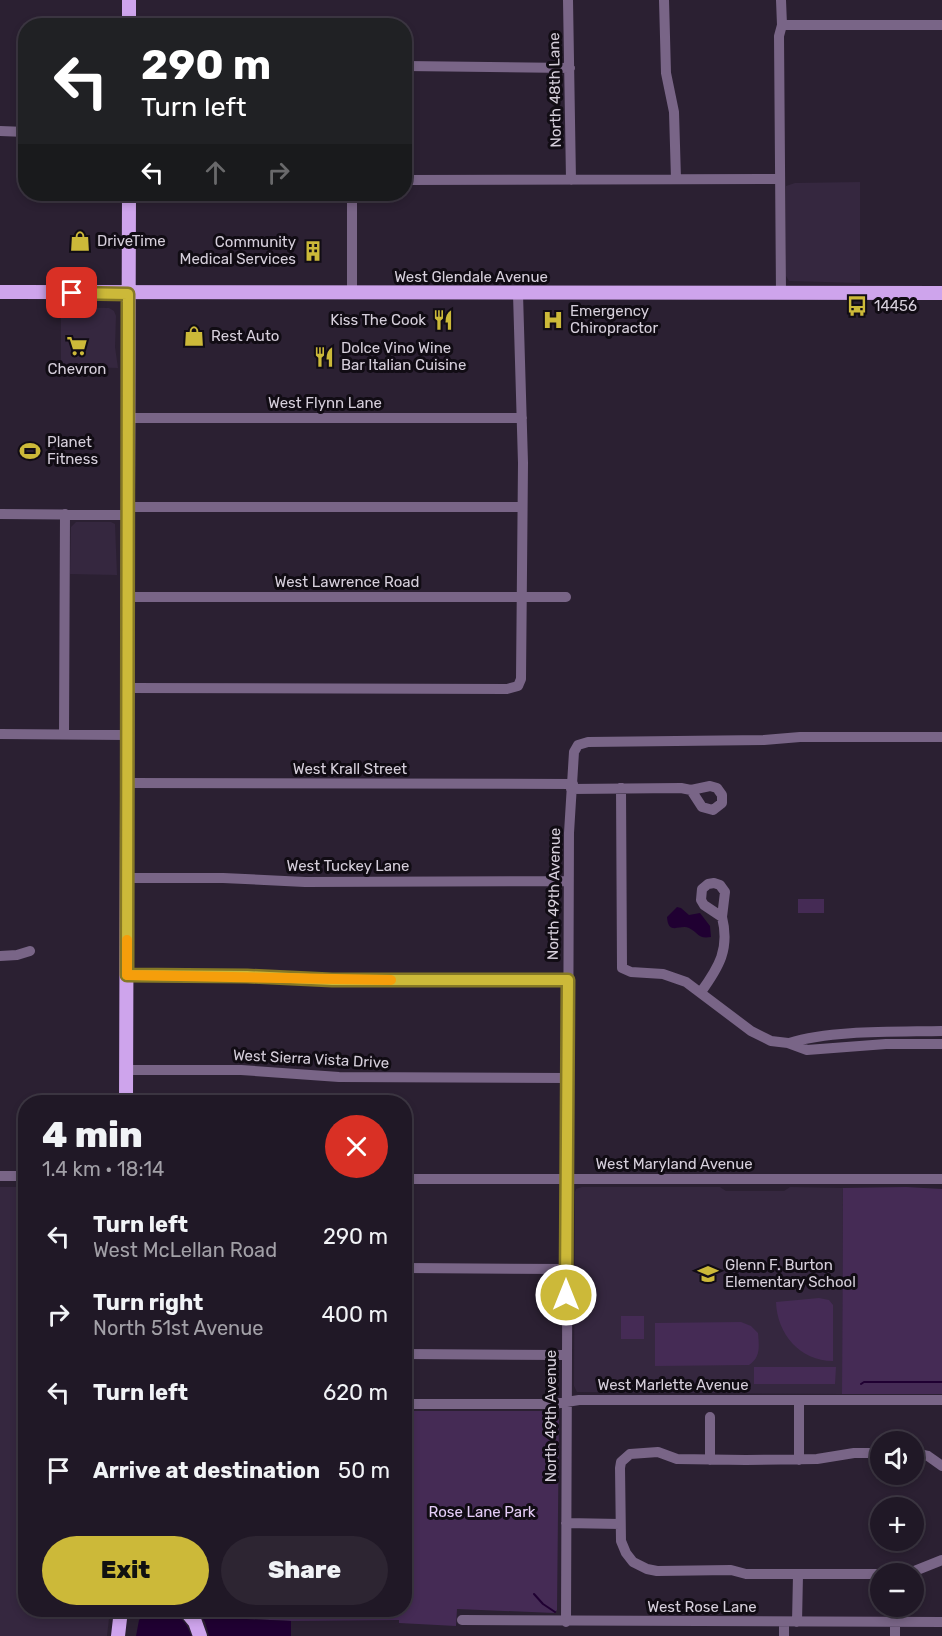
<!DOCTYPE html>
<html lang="en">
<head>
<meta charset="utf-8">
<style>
	body { margin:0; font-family:Rubik,sans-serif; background:#2d2532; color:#f1f3f6; height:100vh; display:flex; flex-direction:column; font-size:22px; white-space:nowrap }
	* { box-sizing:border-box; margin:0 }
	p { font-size:20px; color:#a2a0a7 }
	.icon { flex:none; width:33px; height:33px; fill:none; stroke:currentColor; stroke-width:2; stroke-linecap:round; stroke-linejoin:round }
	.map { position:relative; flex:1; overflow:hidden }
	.details { position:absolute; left:18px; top:1095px; width:394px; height:522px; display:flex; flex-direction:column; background:#201826; border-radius:24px; box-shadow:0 3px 9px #0003,0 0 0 2px #3d3743 }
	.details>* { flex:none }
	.top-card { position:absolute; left:18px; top:18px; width:394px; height:183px; border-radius:24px; box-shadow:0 3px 9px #0003,0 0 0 2px #3d3743; background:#202124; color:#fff; overflow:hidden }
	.fabs { position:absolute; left:870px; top:1431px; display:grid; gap:12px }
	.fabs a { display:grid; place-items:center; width:54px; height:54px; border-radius:50%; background:#201826; box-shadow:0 3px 9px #0003,0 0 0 2px #3d3743; font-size:30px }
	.pin { position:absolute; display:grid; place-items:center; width:51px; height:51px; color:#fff; margin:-26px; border-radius:12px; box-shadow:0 3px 9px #0006 }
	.me { position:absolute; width:66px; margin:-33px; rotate:0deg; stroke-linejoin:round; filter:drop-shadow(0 0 4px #0008) }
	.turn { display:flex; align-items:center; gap:21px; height:126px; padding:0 24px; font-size:27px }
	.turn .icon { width:78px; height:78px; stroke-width:2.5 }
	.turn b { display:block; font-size:42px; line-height:51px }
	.lanes { display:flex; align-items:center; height:57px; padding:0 24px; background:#0003; justify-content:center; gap:30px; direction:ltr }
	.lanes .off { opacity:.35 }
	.round { display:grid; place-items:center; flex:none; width:63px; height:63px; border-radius:32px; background:#2d2532 }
	.summary { display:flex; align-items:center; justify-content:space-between; height:102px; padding:0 24px }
	h1 { font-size:36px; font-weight:800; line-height:45px }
	.action { display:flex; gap:12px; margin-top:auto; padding:12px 24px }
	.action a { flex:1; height:69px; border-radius:36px; background:#ccb939; color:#111; font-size:24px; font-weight:800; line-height:69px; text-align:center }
	.action a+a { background:#2d2532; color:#f1f3f6 }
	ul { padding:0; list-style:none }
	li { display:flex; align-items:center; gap:18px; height:78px; padding:0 24px }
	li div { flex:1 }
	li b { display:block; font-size:22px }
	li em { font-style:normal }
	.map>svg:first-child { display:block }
	.built { fill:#35273f }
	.green { fill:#452b55 }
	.water { fill:#200032 }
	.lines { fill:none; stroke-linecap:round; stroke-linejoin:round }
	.stream { stroke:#200032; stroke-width:2 }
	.minor { stroke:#796587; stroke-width:10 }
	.major { stroke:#cea4ec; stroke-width:14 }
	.route-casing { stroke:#857825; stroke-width:15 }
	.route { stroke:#ccb939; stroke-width:10 }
	.slow { stroke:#f59e0b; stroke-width:10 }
	.labels { text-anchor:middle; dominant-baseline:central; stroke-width:6; stroke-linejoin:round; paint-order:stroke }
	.street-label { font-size:15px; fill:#d6cfdb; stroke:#110c14 }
	.poi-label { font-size:15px; fill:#d6cfdb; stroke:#110c14; text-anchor:start }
	.park-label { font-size:15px; fill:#e5cdf7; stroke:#110c14 }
</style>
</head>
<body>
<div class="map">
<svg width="942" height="1636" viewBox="0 0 942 1636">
	<rect width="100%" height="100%" fill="#2b2032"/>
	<!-- built -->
	<path class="built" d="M860 182V283L789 281 786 276V186L795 183Z
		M61 307 109 308 114 311 116 316 115 347 118 368 61 366Z
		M76 522H111L115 524 117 575 70 574 71 527Z
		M0 1187H25L26 1610H110L107 1636H0Z
		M582 1187H720L726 1191H784L790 1187 843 1188 842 1394 577 1392 574 1386 575 1192 576 1189Z"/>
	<!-- green -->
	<path class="green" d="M798 899H824V913H798Z
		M906 1187 942 1189V1394H842L843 1188Z
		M819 1298 829 1300 833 1305V1361C800 1361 777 1334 776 1302Z
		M621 1316H644V1339H621Z
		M741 1322 751 1326 758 1333C759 1346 761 1357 749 1365L655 1366V1323Z
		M754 1367H836L835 1384H754Z
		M405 1411H551L557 1412 559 1417 557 1610 554 1613 457 1609 456 1626 399 1623V1620L291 1621 224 1618 215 1614 213 1610H405Z"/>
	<!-- water -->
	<path class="water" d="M677 907 681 908 689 915 700 913 710 926 711 937C697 939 699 933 689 928 680 924 668 936 667 917Z
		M149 1610C169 1608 186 1616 191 1636H136L139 1620Z
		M197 1610H213L215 1614 224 1618 291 1621V1636H209L205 1622Z"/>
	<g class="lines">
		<!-- stream -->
		<path class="stream" d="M861 1384 864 1382H942
			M534 1594 543 1604 555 1612"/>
		<!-- minor -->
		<path class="minor" d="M568 0 571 180
			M664 0 666 73 674 112 676 179
			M781 0 782 25 779 36 781 293
			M782 25H942
			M405 66 570 68
			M0 131 26 132
			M405 180 780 179
			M352 293V194
			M128 418H522
			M128 507H521
			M0 514 128 515
			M128 597H566
			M128 688 507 689 518 686 521 679 523 463 518 294
			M0 734 127 735
			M64 734 65 514
			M127 783 573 784
			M710 786 717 788 722 795V803L713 810 702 807 691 790Z
			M621 788 622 968 631 972 663 974 686 982 751 1031 771 1041 788 1043 807 1050 886 1044H942
			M571 789 681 788 691 790
			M127 878H223L305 882 568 881
			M714 883 720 885 725 892 722 917 704 905 701 900 702 889 708 884Z
			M0 956 17 955 30 951
			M127 975 247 976 331 979 568 980
			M701 992C719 967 730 949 722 917
			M789 1043C832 1030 896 1032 942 1031
			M126 1070H241L339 1077 567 1078
			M0 1176H26
			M405 1179H942
			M405 1268 566 1269
			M405 1354 566 1355
			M405 1404H554L579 1400H942
			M710 1417V1460
			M880 1453H854L817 1459 746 1460 677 1459 658 1452 630 1454 621 1462 620 1468 621 1541 626 1553 633 1562 647 1569 657 1571 731 1570 746 1574H880
			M914 1453 928 1456 942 1466
			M799 1460V1400
			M566 1523 620 1524
			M907 1574 942 1560
			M462 1620 942 1622
			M566 1622 569 833 574 752 578 745 588 742 764 740 800 737H942
			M797 1622 798 1575
			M784 1636V1622
			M895 1636V1622"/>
		<!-- major -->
		<path class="major" d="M129 0V26
			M0 292 942 293
			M126 1102 129 194
			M185 1610 195 1622 200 1636
			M118 1636 121 1610"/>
	</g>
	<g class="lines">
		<!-- route casing -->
		<g class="route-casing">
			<path id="route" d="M72 293 128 294 127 975 247 976 332 980H568L566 1295"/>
		</g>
		<!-- route -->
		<use href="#route" class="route"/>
		<!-- slow -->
		<path class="slow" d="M127 940V975L391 980"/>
	</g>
	<!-- icons -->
	<defs>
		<g id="shop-bare" transform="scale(1.62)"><path d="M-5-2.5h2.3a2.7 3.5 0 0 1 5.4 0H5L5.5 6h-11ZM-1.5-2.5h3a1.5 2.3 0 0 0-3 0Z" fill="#ccb939" stroke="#110c14" stroke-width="2.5" paint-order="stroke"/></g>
		<g id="building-bare" transform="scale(1.62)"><path d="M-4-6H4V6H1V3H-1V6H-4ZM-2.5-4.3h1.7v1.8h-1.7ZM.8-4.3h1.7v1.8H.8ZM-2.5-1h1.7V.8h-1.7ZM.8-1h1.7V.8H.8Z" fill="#ccb939" stroke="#110c14" stroke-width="2.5" paint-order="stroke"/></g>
		<g id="bus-bare" transform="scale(1.62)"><path d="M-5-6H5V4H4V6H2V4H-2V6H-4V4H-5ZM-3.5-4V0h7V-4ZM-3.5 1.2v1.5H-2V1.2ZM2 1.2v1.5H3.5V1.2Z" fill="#ccb939" stroke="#110c14" stroke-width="2.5" paint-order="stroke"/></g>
		<g id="restaurant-bare" transform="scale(1.62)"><path d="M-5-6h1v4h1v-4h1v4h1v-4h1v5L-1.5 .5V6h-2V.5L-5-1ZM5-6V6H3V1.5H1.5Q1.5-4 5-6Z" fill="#ccb939" stroke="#110c14" stroke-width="2.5" paint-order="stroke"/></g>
		<g id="hospital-bare" transform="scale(1.62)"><path d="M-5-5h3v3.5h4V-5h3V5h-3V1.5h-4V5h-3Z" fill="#ccb939" stroke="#110c14" stroke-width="2.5" paint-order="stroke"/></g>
		<g id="supermarket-bare" transform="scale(1.62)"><path d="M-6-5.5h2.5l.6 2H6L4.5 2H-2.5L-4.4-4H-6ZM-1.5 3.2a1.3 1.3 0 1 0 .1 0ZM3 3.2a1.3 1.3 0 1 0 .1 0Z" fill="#ccb939" stroke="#110c14" stroke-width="2.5" paint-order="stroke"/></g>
		<g id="stadium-bare" transform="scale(1.62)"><path d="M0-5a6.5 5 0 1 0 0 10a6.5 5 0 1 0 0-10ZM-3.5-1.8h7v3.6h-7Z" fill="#ccb939" stroke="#110c14" stroke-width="2.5" paint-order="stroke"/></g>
		<g id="school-bare" transform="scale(1.62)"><path d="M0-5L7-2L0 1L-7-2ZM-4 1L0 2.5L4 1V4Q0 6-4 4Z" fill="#ccb939" stroke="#110c14" stroke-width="2.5" paint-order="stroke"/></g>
	</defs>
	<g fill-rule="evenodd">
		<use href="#shop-bare" x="80" y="241"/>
		<use href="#building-bare" x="313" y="251"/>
		<use href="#bus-bare" x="857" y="306"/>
		<use href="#restaurant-bare" x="443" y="320"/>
		<use href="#hospital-bare" x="553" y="320"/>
		<use href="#shop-bare" x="194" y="336"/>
		<use href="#supermarket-bare" x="77" y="346"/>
		<use href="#restaurant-bare" x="324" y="357"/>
		<use href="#stadium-bare" x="30" y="451"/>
		<use href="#school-bare" x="708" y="1274"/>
	</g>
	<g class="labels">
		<!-- street labels -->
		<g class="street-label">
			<text transform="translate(555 90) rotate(-91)">North 48th Lane</text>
			<text x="471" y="277">West Glendale Avenue</text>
			<text x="325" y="403">West Flynn Lane</text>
			<text x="347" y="582">West Lawrence Road</text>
			<text x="350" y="769">West Krall Street</text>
			<text x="348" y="866">West Tuckey Lane</text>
			<text transform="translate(554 894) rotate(-89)">North 49th Avenue</text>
			<text transform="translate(311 1059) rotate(3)">West Sierra Vista Drive</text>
			<text x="674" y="1164">West Maryland Avenue</text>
			<text x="673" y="1385">West Marlette Avenue</text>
			<text transform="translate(551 1416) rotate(-90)">North 49th Avenue</text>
			<text x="702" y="1607">West Rose Lane</text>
		</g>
		<!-- poi labels -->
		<g class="poi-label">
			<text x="97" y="241">DriveTime</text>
			<text x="296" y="242" text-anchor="end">Community<tspan x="296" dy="17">Medical Services</tspan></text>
			<text x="874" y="306">14456</text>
			<text x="570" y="311">Emergency<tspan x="570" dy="17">Chiropractor</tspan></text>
			<text x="426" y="320" text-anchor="end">Kiss The Cook</text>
			<text x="211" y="336">Rest Auto</text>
			<text x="341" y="348">Dolce Vino Wine<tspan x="341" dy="17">Bar Italian Cuisine</tspan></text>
			<text x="77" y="369" text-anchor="middle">Chevron</text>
			<text x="47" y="442">Planet<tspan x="47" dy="17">Fitness</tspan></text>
			<text x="725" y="1265">Glenn F. Burton<tspan x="725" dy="17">Elementary School</tspan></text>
		</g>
		<!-- park labels -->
		<g class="park-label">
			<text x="482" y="1512">Rose Lane Park</text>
		</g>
	</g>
</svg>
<div class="fabs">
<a><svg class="icon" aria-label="sound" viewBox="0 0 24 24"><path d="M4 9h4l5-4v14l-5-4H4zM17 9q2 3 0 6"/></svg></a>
<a>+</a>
<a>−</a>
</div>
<div class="pin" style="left:72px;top:293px;background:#d93025"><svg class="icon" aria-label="arrive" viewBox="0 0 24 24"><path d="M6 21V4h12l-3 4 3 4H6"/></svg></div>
<svg class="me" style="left:566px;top:1295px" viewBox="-20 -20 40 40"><circle r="17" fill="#ccb939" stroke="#fff" stroke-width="3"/><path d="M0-11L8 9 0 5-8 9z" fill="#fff"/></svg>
<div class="top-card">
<div class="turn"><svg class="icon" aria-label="left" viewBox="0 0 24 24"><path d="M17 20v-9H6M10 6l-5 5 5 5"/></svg><div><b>290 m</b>Turn left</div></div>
<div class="lanes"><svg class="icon" aria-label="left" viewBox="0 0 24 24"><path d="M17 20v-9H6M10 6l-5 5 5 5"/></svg><svg class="icon off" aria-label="ahead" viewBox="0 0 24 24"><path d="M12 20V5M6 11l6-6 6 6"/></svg><svg class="icon off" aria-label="right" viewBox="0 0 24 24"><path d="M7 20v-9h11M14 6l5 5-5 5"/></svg></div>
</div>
<section class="details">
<div class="summary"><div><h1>4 min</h1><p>1.4 km · 18:14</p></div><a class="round" style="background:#d93025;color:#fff"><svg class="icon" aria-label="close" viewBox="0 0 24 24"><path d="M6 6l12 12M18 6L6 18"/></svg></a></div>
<ul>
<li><svg class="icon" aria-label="left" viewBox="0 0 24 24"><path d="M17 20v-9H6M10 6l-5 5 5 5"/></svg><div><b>Turn left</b><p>West McLellan Road</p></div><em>290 m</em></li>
<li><svg class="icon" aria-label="right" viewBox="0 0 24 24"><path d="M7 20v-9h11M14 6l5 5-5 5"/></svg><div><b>Turn right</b><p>North 51st Avenue</p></div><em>400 m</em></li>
<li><svg class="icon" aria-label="left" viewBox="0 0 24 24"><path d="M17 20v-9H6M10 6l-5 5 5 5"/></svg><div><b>Turn left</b></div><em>620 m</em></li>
<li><svg class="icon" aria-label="arrive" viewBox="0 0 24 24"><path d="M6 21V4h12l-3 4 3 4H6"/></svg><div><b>Arrive at destination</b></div><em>50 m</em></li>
</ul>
<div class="action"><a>Exit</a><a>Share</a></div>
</section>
</div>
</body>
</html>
